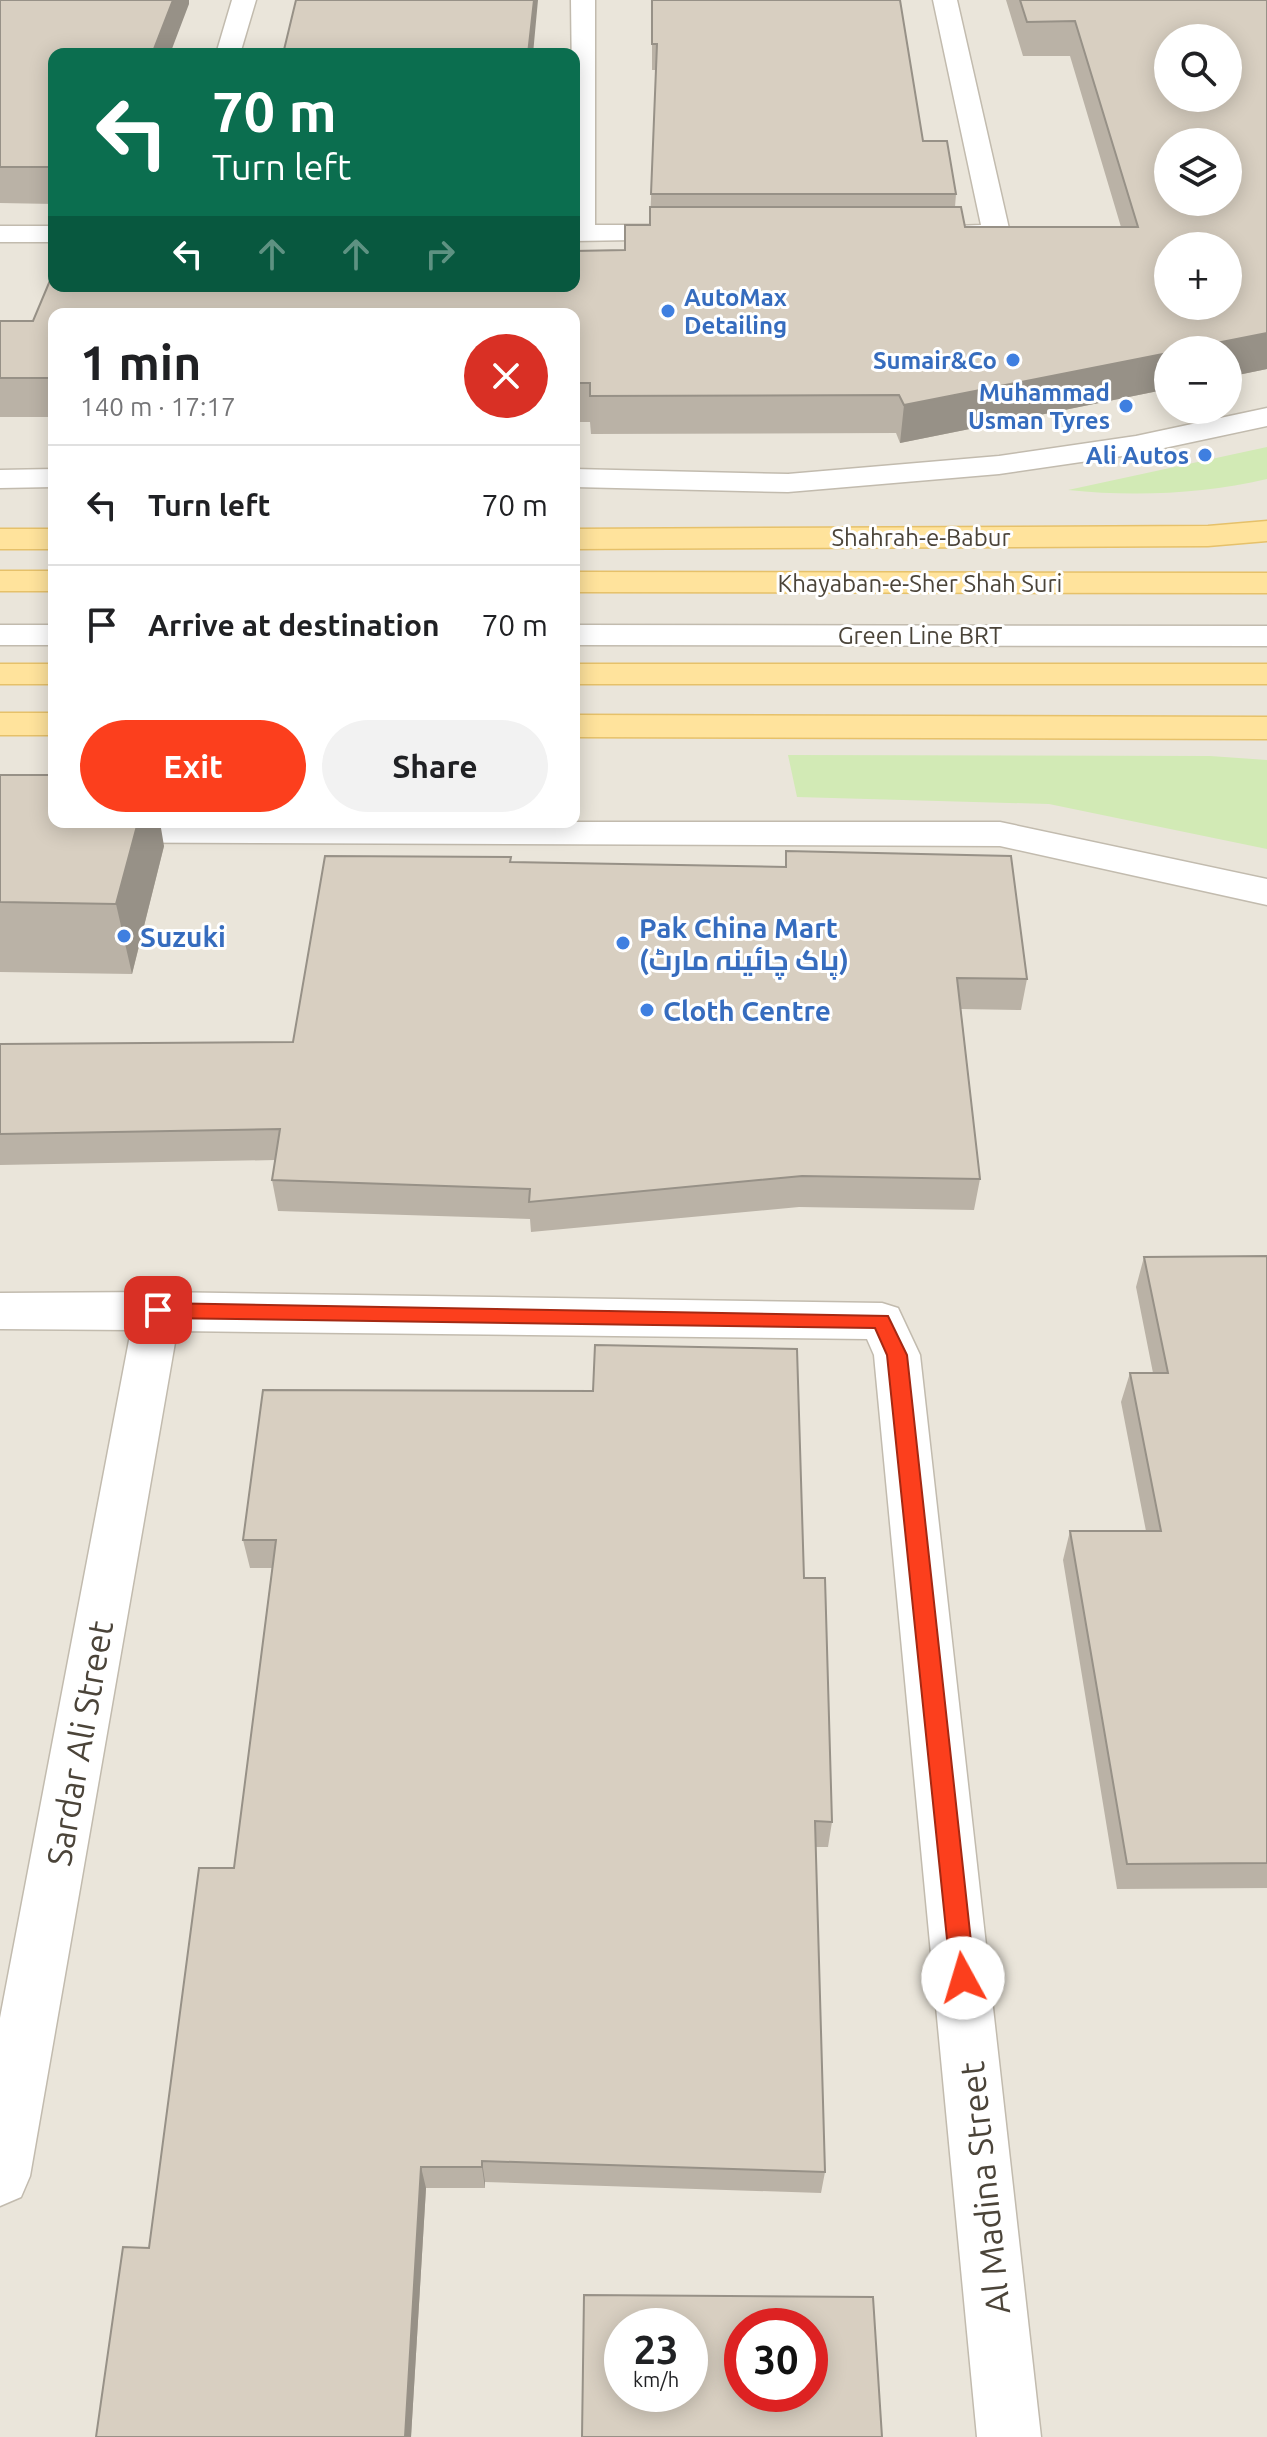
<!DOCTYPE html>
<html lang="en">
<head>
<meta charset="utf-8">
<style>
	body { margin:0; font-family:Ubuntu,Cairo,sans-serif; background:#f2f2f2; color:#202124; height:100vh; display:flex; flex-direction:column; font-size:30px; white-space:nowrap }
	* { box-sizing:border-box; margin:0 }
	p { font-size:26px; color:#757577 }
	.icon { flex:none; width:44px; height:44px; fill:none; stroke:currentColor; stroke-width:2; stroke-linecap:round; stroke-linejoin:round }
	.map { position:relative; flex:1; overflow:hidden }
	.panel { position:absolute; left:48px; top:308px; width:532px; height:520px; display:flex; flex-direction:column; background:#fff; border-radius:16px; box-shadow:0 4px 20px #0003 }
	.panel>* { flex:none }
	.guide { position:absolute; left:48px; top:48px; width:532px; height:244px; border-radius:16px; box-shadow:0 4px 20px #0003; background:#0b6e4f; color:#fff; overflow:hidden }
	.fabs { position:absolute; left:1154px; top:24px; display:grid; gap:16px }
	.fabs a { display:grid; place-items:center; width:88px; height:88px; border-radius:50%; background:#fff; box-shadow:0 4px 20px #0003; font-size:40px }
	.speed { position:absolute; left:604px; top:2308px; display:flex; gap:16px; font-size:40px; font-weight:700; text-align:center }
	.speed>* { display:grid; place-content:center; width:104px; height:104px; border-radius:50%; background:#fff; box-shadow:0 4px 20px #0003; line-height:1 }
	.speed small { font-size:20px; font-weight:400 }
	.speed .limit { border:12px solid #d22; background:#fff; color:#111 }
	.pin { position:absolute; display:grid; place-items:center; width:68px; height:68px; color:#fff; margin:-34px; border-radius:16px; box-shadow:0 4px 12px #0006 }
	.me { position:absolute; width:88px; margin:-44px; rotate:354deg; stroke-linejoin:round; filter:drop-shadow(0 0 6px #0008) }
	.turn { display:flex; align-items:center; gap:28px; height:168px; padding:0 32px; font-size:36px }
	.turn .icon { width:104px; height:104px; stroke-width:2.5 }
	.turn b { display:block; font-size:56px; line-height:68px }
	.lanes { display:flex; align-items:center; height:76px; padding:0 32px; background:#0003; justify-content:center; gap:40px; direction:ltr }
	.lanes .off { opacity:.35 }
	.round { display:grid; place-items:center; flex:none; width:84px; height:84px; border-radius:42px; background:#f2f2f2 }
	.overview { display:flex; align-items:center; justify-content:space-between; height:136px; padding:0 32px }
	h1 { font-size:48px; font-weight:700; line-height:60px }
	.button { display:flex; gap:16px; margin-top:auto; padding:16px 32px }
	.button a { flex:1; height:92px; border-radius:48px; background:#fc3f1d; color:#fff; font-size:32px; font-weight:700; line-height:92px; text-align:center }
	.button a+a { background:#f2f2f2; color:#202124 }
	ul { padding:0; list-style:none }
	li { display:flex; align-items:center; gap:24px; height:120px; padding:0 32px; border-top:2px solid #e0e0e0 }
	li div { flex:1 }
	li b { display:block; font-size:30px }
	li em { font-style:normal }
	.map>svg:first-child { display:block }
	.residential { fill:#eae5da; fill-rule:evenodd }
	.green { fill:#d2eab5 }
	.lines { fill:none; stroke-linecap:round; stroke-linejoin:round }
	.minor-casing { stroke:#c2bbae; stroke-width:3 }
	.major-casing { stroke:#e6c16a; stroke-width:3 }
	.minor { fill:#fff; fill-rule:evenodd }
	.major { fill:#ffe39c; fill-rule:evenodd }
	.wall { fill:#bab2a6; fill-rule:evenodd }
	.shaded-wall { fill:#979187 }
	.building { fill:#d8cfc1; stroke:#979187; stroke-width:2; fill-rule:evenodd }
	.route { fill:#fc3f1d; stroke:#a42913; stroke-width:2 }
	.shop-dot { fill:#3f7fe0; stroke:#fff; stroke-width:3 }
	.labels { text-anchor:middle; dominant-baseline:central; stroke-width:6; stroke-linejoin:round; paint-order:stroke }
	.far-shop-label { font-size:24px; font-weight:bold; fill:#366cbe; stroke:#fff; text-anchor:end }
	.far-street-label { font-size:24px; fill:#4b4439; stroke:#fff }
	.shop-label { font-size:28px; font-weight:bold; fill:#366cbe; stroke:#fff; text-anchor:start }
	.near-street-label { font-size:34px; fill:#4b4439; stroke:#fff }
</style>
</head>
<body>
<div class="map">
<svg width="1267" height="2437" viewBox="0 0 1267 2437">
	<rect width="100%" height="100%" fill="#f6f3ec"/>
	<!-- residential -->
	<path class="residential" d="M0 0H1267V2437H0ZM1168 38H1228V98H1168ZM54 54H574V286H54ZM1168 142H1228V202H1168ZM1168 246H1228V306H1168ZM54 314H574V822H54ZM1168 350H1228V410H1168ZM622 2326H690V2394H622ZM742 2326H810V2394H742Z"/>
	<!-- green -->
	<path class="green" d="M1267 447V479C1203 494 1134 497 1068 490Z
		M788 755 1210 756 1267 760V849L1049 804 797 797Z"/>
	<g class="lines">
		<!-- minor casing -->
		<g class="minor-casing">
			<path id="minor" d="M232 0H256L240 54H216Z
				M571 0H595V225H684L694 227 698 233 694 239 574 241Z
				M933 0H957L1010 233 1006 239 941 241 931 239 927 233 931 227 981 225Z
				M0 226H54V242H0Z
				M1267 408V426L1136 454 999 474 788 492 574 487V469L788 474 999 456 1136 436Z
				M54 469V487L0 488V470Z
				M0 625H54V645H0Z
				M574 625 1267 626V646L574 645Z
				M0 818H54V822H1000L1267 879V905L1000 846 0 842Z
				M158 1292 882 1303 898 1308 920 1355 1041 2437H977L874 1355 867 1339 177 1331 30 2176 21 2197 0 2206V2018L131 1330 0 1329V1293Z"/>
		</g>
		<!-- major casing -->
		<g class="major-casing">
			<path id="major" d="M1267 521V541L1208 546 574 549V529L1208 526Z
				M0 529H54V549H0Z
				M0 571H54V591H0Z
				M574 572 1267 573V593L574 592Z
				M0 664H54V684H0Z
				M574 664H1267V684H574Z
				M0 713H54V735H0Z
				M574 715 1267 717V739L574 737Z"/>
		</g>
		<!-- minor -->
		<use href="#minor" class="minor"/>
		<!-- major -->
		<use href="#major" class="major"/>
	</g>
	<!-- wall -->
	<path class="wall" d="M0 0H189V4L54 54V204L0 203Z
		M652 0H900L923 141H947L956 194 955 207H961L965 227H1121L1070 56H1023L1006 0H1267V369L1228 377V350H1168V389L900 443 896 433 591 434 590 422H574V314H54V417H0V321H33L54 271V286H574V251L625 250V225H650L656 70H652ZM1168 38H1228V98H1168ZM1168 142H1228V202H1168ZM1168 246H1228V306H1168Z
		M0 775 164 846 132 974 0 972Z
		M786 851 1027 979 1021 1010 961 1009 980 1179 974 1210 799 1207 531 1232 530 1219 278 1211 272 1180 275 1160 0 1165V1044L293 1042 511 862 785 867Z
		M1267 1256V1888L1117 1889 1063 1560 1070 1531H1146L1121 1402 1130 1373H1153L1136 1287 1144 1257Z
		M263 1390 804 1578 832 1822 828 1847H816L825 2172 821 2193 485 2182V2188H426L411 2437 149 2248 234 1868 272 1568H250L243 1540Z"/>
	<!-- shaded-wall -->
	<path class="shaded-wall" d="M173 0H189V4L170 54H152Z
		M534 0H538L533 54H528Z
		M1267 333V369L1228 377V350H1181Z
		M1168 353V389L900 443 904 405Z
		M138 822H160L164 846 132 974 116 904Z
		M482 2161 485 2182V2188L482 2167Z
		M421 2167 426 2188 411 2437H405Z"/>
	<!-- building -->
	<path class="building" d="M0 0H173L152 54H54V167H0Z
		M296 0H534L528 54H283Z
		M652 0H900L923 141H947L956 194H651L657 44H652Z
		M1020 0H1267V333L1181 350H1168V353L904 405 899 395 590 396V383H574V314H54V378H0V321H33L54 271V286H574V251L625 250V225H650V207H961L965 227H1138L1075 21 1027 22ZM1168 38H1228V98H1168ZM1168 142H1228V202H1168ZM1168 246H1228V306H1168Z
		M0 775H54V822H138L116 904 0 902Z
		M786 851 1011 856 1027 979 957 978 980 1179 802 1176 529 1202 530 1189 272 1180 280 1129 0 1134V1044L293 1042 325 856 511 857 510 862 786 867Z
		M1267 1256V1863L1127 1864 1070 1531H1161L1130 1373H1168L1144 1257Z
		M595 1345 797 1349 804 1578H825L832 1822 815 1821 825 2172 482 2161V2167H421L405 2437H96L123 2247 149 2248 199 1868H234L276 1540H243L263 1390 593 1391Z
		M584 2295 873 2297 882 2437H582ZM622 2326H690V2394H622ZM742 2326H810V2394H742Z"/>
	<!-- route -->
	<path class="route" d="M158 1303 888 1316 907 1355 975 1978 971 1987 963 1990 954 1987 951 1978 887 1355 875 1328 158 1318 149 1310Z"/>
	<!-- markers -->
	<g class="shop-dot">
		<circle cx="668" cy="311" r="8"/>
		<circle cx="1013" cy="360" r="8"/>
		<circle cx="1126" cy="406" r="8"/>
		<circle cx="1205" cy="455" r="8"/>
		<circle cx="124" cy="936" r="8"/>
		<circle cx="623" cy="943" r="8"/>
		<circle cx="647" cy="1010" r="8"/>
	</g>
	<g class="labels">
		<!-- far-shop labels -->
		<g class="far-shop-label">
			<text x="684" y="297" text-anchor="start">AutoMax<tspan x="684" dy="28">Detailing</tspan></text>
			<text x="997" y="360">Sumair&amp;Co</text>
			<text x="1110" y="392">Muhammad<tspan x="1110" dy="28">Usman Tyres</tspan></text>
			<text x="1189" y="455">Ali Autos</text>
		</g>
		<!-- far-street labels -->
		<g class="far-street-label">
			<text x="921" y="537">Shahrah-e-Babur</text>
			<text x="920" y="583">Khayaban-e-Sher Shah Suri</text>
			<text x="920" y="635">Green Line BRT</text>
		</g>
		<!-- shop labels -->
		<g class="shop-label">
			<text x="639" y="927">Pak China Mart<tspan x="639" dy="32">(پاک چائینہ مارٹ)</tspan></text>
			<text x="140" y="936">Suzuki</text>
			<text x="663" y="1010">Cloth Centre</text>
		</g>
		<!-- near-street labels -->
		<g class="near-street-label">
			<text transform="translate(79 1743) rotate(-80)">Sardar Ali Street</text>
			<text transform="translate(984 2188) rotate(-96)">Al Madina Street</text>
		</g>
	</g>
</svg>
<div class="fabs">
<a><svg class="icon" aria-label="search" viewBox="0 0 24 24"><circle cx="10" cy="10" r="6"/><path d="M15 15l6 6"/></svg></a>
<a><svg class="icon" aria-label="layers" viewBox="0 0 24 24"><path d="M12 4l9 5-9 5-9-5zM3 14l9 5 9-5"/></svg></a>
<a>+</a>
<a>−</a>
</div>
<div class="speed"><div>23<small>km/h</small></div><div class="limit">30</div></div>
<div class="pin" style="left:158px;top:1310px;background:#d93025"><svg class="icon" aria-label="arrive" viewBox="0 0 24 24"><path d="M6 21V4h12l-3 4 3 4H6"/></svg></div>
<svg class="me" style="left:963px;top:1978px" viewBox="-20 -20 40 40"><circle r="19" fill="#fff"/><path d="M0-13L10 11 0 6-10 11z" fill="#fc3f1d"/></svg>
<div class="guide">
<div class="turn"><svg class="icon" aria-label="left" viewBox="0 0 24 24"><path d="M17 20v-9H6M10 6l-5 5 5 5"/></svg><div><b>70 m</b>Turn left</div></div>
<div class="lanes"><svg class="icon" aria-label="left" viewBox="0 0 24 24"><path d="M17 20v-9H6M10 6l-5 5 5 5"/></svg><svg class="icon off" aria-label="ahead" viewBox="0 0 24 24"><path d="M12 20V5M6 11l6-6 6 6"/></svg><svg class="icon off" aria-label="ahead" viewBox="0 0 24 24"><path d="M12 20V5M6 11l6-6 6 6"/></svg><svg class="icon off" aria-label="right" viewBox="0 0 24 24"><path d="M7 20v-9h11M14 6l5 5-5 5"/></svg></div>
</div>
<section class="panel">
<div class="overview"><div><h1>1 min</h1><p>140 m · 17:17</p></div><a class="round" style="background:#d93025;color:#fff"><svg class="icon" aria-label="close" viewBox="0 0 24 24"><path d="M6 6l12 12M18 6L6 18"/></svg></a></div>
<ul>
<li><svg class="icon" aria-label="left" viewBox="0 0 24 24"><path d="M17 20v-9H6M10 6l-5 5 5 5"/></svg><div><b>Turn left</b></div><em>70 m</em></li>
<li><svg class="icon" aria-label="arrive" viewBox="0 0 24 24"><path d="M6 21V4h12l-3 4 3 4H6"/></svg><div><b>Arrive at destination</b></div><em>70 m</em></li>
</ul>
<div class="button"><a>Exit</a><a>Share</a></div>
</section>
</div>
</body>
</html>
